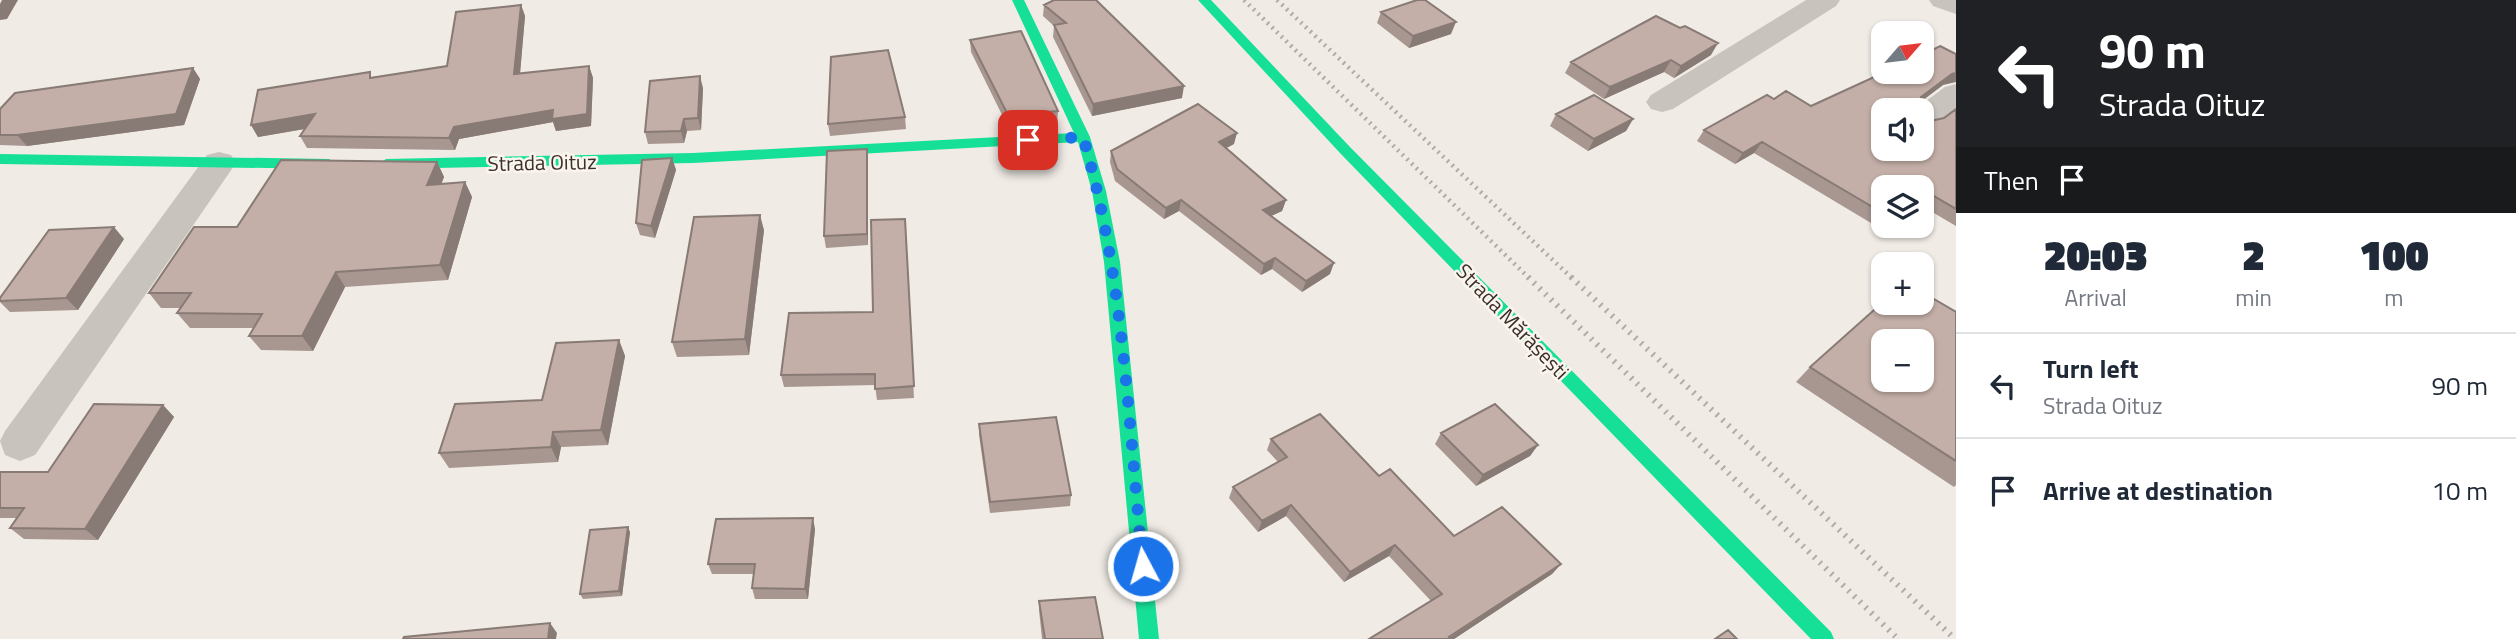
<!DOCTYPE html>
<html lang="en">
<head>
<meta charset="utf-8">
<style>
	body { margin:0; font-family:"Titillium Web",sans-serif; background:#f2f2f3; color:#1f2937; height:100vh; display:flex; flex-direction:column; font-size:26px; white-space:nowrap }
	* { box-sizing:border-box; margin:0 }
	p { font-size:23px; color:#747a83 }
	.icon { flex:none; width:38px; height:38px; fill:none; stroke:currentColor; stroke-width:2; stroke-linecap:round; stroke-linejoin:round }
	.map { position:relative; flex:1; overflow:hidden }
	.sheet { display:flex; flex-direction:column; background:#fff; width:560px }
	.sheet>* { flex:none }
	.guide { background:#202124; color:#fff; overflow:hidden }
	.needle { width:46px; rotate:62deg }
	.controls { position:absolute; left:1871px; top:21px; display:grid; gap:14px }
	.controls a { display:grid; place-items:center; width:63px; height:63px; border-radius:14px; background:#fff; box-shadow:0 2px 5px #0004; font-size:35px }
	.pin { position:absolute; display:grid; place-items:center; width:60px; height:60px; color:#fff; margin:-30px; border-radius:14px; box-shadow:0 4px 10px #0006 }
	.me { position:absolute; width:77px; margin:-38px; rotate:354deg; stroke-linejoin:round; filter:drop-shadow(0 0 5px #0008) }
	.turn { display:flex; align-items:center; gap:24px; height:147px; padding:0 28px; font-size:32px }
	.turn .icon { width:91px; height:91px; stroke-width:2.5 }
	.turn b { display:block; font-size:49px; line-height:60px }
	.then { display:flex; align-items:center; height:66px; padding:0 28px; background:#0003; gap:14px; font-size:26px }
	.eta { display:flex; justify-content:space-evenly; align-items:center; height:119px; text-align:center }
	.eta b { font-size:42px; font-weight:800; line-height:49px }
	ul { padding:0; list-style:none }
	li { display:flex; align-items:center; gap:21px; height:105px; padding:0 28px; border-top:2px solid #e0e1e3 }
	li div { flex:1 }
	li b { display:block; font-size:26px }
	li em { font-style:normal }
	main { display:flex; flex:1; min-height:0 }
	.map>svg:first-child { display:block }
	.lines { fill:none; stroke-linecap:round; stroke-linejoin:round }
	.street { fill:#c9c3be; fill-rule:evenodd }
	.fast { fill:#16e098; fill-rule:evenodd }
	.rail-far1 { stroke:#b1aca8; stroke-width:4.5; stroke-dasharray:2 4.5; stroke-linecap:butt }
	.rail { stroke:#b1aca8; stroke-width:6; stroke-dasharray:2 6; stroke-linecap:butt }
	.wall { fill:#a89690 }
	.shaded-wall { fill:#887a75 }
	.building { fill:#c3afa7; stroke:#887a75; stroke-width:2; fill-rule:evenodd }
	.route { stroke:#1a73e8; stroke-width:12; stroke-dasharray:0 21.6 }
	.labels { text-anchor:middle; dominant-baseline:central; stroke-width:5; stroke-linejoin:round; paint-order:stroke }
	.street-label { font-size:21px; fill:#3b302b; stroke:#fbf5ee }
</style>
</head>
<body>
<main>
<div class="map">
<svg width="1956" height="639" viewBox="0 0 1956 639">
	<rect width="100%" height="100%" fill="#f0ebe5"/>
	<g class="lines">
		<!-- street -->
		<path class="street" d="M1806 0H1840L1836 6 1673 109 1662 112 1651 109 1646 102 1651 95Z
			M1929 0H1956V14L1933 6Z
			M1956 84V110L1933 127 1922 130V110H1914L1945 87Z
			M219 152 231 155 236 163 35 455 20 461 5 455 0 441 5 431 207 155Z"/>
		<!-- fast -->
		<path class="fast" d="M1012 0H1024L1090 137 1106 191 1120 262 1159 639H1139L1104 262 1092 191 1078 142 693 163 386 169 379 164 386 159 693 153 1074 133Z
			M1198 0H1211L1350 147 1831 632 1834 639H1811L1340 153Z
			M0 154 329 159 336 164 329 169 0 164Z"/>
		<!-- rail-far1 -->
		<path class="rail-far1" d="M1244 0 1530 279
			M1277 0 1573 279"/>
		<!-- rail -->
		<path class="rail" d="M1528 277 1898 639
			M1571 277 1955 639"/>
	</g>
	<!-- wall -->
	<path class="wall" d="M521 5 525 16 520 73 589 66 593 78 591 126 556 131 553 122 459 139 455 150 307 148 300 136 305 129 258 137 251 125 373 77 447 66Z
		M1044 5 1182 98 1092 116 1053 37 1054 26 1043 16Z
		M1381 12 1451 34 1409 48 1377 23Z
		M970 40 1058 111 1057 123 1008 127 971 52Z
		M1711 55 1674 78 1664 72 1604 99 1565 73 1571 62Z
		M193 68 200 79 184 125 27 146 0 145V109Z
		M1943 85 1922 101 1930 121 1944 118 1956 109V226L1922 206V187H1883V220L1876 226 1754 153 1735 164 1697 141 1704 130 1774 99 1811 106Z
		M703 88 701 130 687 131 684 143 648 144 645 132Z
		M1556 114 1633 119 1626 131 1588 151 1550 126Z
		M905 117 906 129 830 136 828 124Z
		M1234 144 1226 148 1286 200 1282 211 1271 216 1330 274 1302 292 1272 269 1261 275 1179 211 1164 219 1115 181 1110 162 1111 151Z
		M867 149 868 161V245L826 248 824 236Z
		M672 158 676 170 655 238 640 235 636 223Z
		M437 162 444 177 441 184 465 182 472 197 448 280 345 287 313 351 261 350 249 336 253 328H190L177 313 181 308H161L149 293 237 227Z
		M905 219 914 398 877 400 875 385 784 387 781 375 873 312Z
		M764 230 749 355 677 357 672 342Z
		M124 239 78 310 10 312 0 302V298Z
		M1956 312V485L1954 487 1796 382 1810 367Z
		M619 340 625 356 608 445 561 447 558 462 449 468 439 453 542 400Z
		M163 405 174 417 98 540 24 539 10 528 16 518H0V472H48Z
		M979 424 1071 495 1070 506 990 513 979 435Z
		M1441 433 1538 445 1530 456 1476 486 1435 444Z
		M1271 439 1379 476 1454 536 1561 564 1552 574 1454 639H1369L1431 601 1389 556 1344 582 1286 516 1258 532 1229 498 1233 487 1278 462 1267 450Z
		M815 529 808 599H755L752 588 754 574H712L708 564Z
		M630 532 622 596 583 599 580 594Z
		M1039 601 1103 639H1042L1039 610Z"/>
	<!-- shaded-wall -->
	<path class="shaded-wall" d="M2 0H18L7 19 0 20V4Z
		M521 5 525 16 519 85 514 74Z
		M1456 22 1451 34 1409 48 1413 36Z
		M1718 43 1711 55 1674 78 1681 66Z
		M1671 60 1664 72 1604 99 1610 87Z
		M589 66 593 78 591 126 556 131 553 122 459 139 455 150 449 138 454 127Z
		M193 68 200 79 184 125 27 146 17 135Z
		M1956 73V82L1943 85 1912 108 1921 97 1952 74Z
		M700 76 703 88 701 130 698 118Z
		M1184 86 1182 98 1092 116 1093 104Z
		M315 114 321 126 258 137 251 125Z
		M684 119 687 131 684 143 681 131Z
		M1633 119 1626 131 1588 151 1594 139Z
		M1237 133 1234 144 1217 153 1219 142Z
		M1762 142 1754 153 1735 164 1743 153Z
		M867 149 868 161V245L867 234Z
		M672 158 676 170 655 238 651 226Z
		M437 162 444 177 435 200 427 185Z
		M465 182 472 197 448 280 440 265Z
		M1181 200 1179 211 1164 219 1166 208Z
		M1286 200 1282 211 1260 221 1263 210Z
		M760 215 764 230 749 355 745 339Z
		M114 227 124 239 78 310 66 298Z
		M1275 258 1272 269 1261 275 1264 264Z
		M1334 263 1330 274 1302 292 1306 281Z
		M336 272 345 287 313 351 302 336Z
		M619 340 625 356 608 445 601 430Z
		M163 405 174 417 98 540 85 529Z
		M553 432 561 447 558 462 551 447Z
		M1538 445 1530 456 1476 486 1483 475Z
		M1291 505 1286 516 1258 532 1262 521Z
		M813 518 815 529 808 599 805 589Z
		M628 527 630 532 622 596 619 591Z
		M1395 545 1389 556 1344 582 1350 572Z
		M1561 564 1552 574 1454 639H1448Z
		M550 623 557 633 556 639H548Z"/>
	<!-- building -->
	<path class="building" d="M1054 0H1096L1184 86 1093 104 1054 25 1066 23 1044 5Z
		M1417 0H1425L1456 22 1413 36 1381 12Z
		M521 5 514 74 589 66 587 114 552 119 553 110 454 127 449 138 300 136 315 114 251 125 258 90 370 72V78L447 66 456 12Z
		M1656 16 1680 28 1685 26 1718 43 1681 66 1671 60 1610 87 1571 62Z
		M1021 31 1058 111 1008 115 970 40Z
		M1940 46 1956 54V73L1952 74 1921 97V101L1928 102 1930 121 1944 118 1956 109V209L1922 189V187H1883V213L1762 142 1743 153 1704 130 1767 95 1774 99 1786 91 1811 106 1885 72H1922V55ZM1883 110H1922V149H1883Z
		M888 50 905 117 828 124 831 57Z
		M193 68 176 114 17 135H0V109L15 93Z
		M700 76 698 118 684 119 681 131 645 132 650 81Z
		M1594 95 1633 119 1594 139 1556 114Z
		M1198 104 1237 133 1219 142 1286 200 1263 210 1334 263 1306 281 1275 258 1264 264 1181 200 1166 208 1117 169 1111 151Z
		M867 149V234L824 236 827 151Z
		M672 158 651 226 636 223 642 160Z
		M281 160 437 162 427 185 465 182 440 265 336 272 302 336H249L262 314 177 313 191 293H149L194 227H237Z
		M760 215 745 339 672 342 694 217Z
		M905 219 914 386 875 389V374L781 375 789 313 873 312 871 220Z
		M114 227 66 298 0 301V298L49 230Z
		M1922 292 1956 312V461L1810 367 1883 302 1922 303ZM1883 341H1922V380H1883Z
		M619 340 601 430 553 432 551 447 439 453 455 404 542 400 556 343Z
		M94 404 163 405 85 529 10 528 24 508H0V472H48Z
		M1495 404 1538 445 1483 475 1441 433Z
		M1320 414 1379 476 1390 469 1454 536 1502 507 1561 564 1449 637 1451 639H1369L1442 594 1395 545 1350 572 1291 505 1262 521 1233 487 1287 457 1271 439Z
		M1056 417 1071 495 990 502 979 424Z
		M813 518 805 589 752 588 755 564H708L716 519Z
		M628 527 619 591 580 594 590 530Z
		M1095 597 1103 639H1045L1039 601Z
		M550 623 548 639H403L404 637Z
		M1728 630 1737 639H1715Z"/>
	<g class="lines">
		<!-- route -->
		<path class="route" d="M1028 140 1083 137C1124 275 1128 423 1143 566"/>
	</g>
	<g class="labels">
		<!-- street labels -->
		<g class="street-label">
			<text transform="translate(542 162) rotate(-1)">Strada Oituz</text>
			<text transform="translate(1513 321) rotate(46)">Strada Mărășești</text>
		</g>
	</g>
</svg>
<div class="controls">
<a><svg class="needle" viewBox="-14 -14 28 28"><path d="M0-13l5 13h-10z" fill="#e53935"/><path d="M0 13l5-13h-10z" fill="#747a83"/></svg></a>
<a><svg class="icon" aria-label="sound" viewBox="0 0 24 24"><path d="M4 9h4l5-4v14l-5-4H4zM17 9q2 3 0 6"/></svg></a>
<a><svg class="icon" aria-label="layers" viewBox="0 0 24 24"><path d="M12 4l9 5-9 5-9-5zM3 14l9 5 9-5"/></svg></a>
<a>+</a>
<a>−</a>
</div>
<div class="pin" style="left:1028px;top:140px;background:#d93025"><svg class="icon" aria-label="arrive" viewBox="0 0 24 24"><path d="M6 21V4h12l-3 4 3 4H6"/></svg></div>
<svg class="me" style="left:1143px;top:566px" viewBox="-20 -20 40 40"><circle r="17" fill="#1a73e8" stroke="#fff" stroke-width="3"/><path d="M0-11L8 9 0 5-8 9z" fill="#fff"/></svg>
</div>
<section class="sheet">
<div class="guide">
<div class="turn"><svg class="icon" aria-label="left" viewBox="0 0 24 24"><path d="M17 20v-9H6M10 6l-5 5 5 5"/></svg><div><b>90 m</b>Strada Oituz</div></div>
<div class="then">Then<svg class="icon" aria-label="arrive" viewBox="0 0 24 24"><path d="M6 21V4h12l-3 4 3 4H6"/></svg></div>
</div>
<div class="eta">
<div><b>20:03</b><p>Arrival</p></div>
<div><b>2</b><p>min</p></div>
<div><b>100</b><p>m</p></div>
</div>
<ul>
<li><svg class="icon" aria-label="left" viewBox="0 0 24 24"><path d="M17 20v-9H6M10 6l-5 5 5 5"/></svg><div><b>Turn left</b><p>Strada Oituz</p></div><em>90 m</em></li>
<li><svg class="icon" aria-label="arrive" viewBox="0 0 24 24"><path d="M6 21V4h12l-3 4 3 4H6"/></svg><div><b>Arrive at destination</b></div><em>10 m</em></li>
</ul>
</section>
</main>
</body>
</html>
